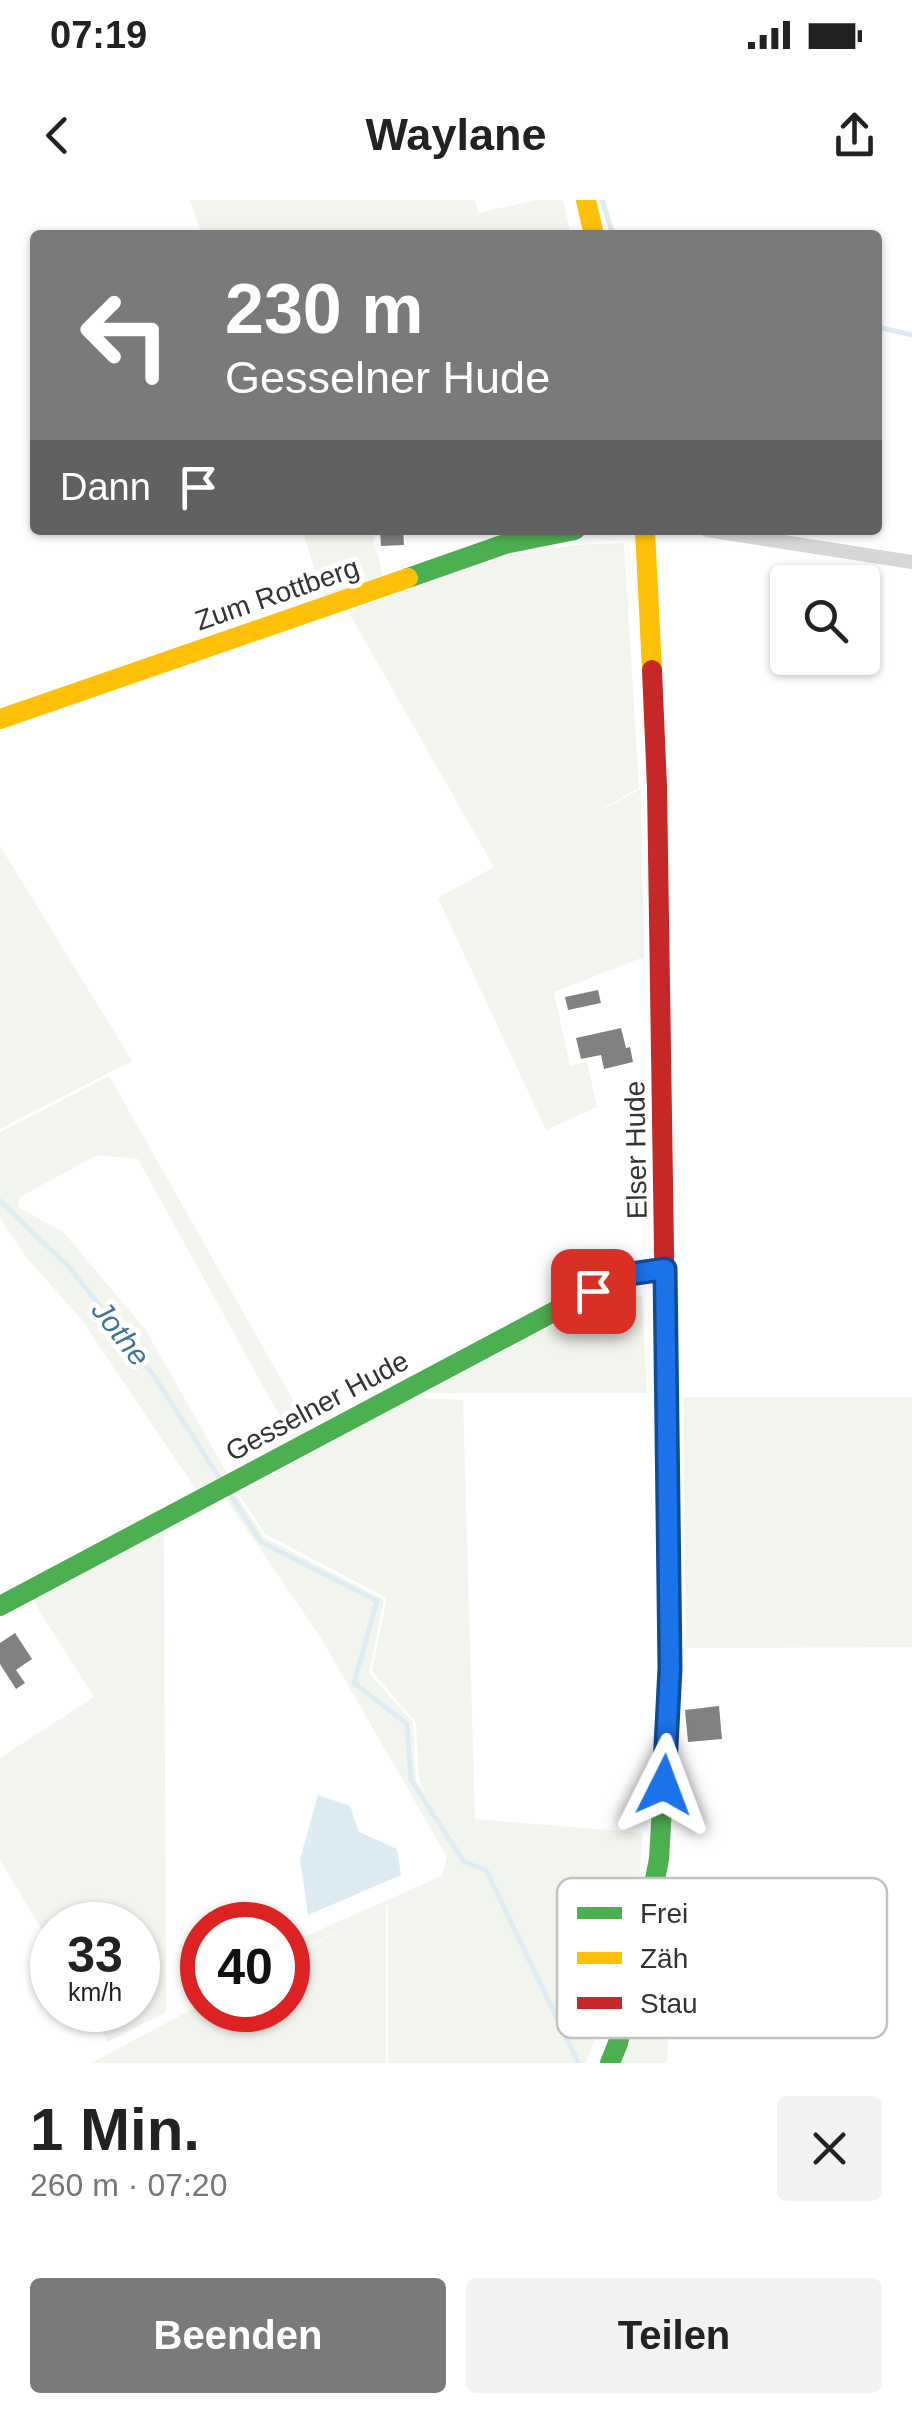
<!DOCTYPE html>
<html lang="de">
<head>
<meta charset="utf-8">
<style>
	body { margin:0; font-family:Helvetica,sans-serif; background:#f2f2f2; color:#222; height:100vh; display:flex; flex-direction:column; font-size:38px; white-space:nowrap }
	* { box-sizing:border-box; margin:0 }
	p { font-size:32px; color:#767676 }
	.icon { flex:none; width:55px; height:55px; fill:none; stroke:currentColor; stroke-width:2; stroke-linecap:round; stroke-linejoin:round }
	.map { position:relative; height:1863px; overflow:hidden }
	.details { display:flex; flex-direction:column; background:#fff; flex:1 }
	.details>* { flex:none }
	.guide { position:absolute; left:30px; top:30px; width:852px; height:305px; border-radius:10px; box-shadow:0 2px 8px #0004; background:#7a7a7a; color:#fff; overflow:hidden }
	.buttons { position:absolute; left:770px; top:365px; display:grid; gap:20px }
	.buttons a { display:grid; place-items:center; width:110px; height:110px; border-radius:10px; background:#fff; box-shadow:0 2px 8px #0004; font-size:50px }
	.speed { position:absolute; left:30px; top:1702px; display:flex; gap:20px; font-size:50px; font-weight:700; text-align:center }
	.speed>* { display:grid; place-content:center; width:130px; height:130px; border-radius:50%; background:#fff; box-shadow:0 2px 8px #0004; line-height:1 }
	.speed small { font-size:25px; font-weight:400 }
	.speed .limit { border:15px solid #d22; background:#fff; color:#111 }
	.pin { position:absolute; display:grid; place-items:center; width:85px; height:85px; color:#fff; margin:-42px; border-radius:20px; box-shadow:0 5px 15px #0006 }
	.me { position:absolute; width:110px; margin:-55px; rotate:3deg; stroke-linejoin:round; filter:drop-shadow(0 0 8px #0008) }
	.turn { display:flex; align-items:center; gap:35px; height:210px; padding:0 30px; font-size:45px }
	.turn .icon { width:130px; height:130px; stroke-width:2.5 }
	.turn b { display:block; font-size:70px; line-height:85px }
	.then { display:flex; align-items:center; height:95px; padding:0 30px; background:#0003; gap:20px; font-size:38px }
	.round { display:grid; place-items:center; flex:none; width:105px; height:105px; border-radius:10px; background:#f2f2f2 }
	.head { display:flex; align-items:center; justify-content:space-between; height:170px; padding:0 30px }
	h1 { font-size:60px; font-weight:800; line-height:75px }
	.cta { display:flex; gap:20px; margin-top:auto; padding:20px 30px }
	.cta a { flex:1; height:115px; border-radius:10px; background:#7a7a7a; color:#fff; font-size:40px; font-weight:800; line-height:115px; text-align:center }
	.cta a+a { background:#f2f2f2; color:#222 }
	.status { display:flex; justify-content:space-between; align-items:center; height:70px; padding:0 50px; background:#fff; direction:ltr }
	.status svg { height:28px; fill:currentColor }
	header { display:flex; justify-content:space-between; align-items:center; height:130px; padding:0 30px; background:#fff; font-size:45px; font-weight:800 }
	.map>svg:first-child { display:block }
	.green { fill:#f1f5ed }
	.water { fill:#ddebf3 }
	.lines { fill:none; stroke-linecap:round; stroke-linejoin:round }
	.stream { stroke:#ddebf3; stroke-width:5 }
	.building { fill:#818181 }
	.street { stroke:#d7d7d7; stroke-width:14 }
	.fast { stroke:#4caf50; stroke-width:20 }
	.slow { stroke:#ffc107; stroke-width:20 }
	.jam { stroke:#c62828; stroke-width:20 }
	.route-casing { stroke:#114b97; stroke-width:25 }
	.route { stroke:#1a73e8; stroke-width:18 }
	.labels { text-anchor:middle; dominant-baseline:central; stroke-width:10; stroke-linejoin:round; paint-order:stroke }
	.street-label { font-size:28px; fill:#333; stroke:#fff }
	.water-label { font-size:30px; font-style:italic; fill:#3f7597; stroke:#fff }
	.key { fill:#fff; stroke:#c2c2c2; stroke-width:2.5 }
	.key-label { font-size:28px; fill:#333 }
</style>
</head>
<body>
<div class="status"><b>07:19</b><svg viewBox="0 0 49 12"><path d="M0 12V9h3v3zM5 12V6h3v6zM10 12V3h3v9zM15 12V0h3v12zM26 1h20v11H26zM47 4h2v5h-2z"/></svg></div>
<header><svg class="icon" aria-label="back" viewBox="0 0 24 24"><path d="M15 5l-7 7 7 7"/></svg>Waylane<svg class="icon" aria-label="share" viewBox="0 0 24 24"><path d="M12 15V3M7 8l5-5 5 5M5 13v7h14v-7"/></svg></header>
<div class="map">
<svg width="912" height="1863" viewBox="0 0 912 1863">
	<rect width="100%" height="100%" fill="#fff"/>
	<!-- green -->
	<path class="green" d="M190 0H475L478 13 537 0H563L571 35H202Z
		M302 330H371L383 375 324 397Z
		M624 343 639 588 574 624 641 589 644 757 554 792 570 866 587 862 597 907 546 930 438 698 494 667 348 411 514 354 576 345Z
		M0 646 132 861 0 929Z
		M109 876 311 1232 294 1242 138 959 97 955 20 997 18 1007 64 1033 145 1129 228 1275 199 1294 81 1119 27 1058 0 1018V932Z
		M613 1093 642 1096 647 1193H425Z
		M683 1197H912V1447L686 1448Z
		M409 1198 463 1200 475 1619 643 1633 639 1680 608 1805 586 1863H388V1704L386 1706V1863H91L202 1804V1810H288V1759L360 1720 288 1757V1744L442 1676 447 1657 321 1438 226 1299 237 1296 264 1337 384 1400 369 1473 413 1522 416 1580 425 1593 419 1579 416 1523 372 1471 387 1398 265 1334 239 1294Z
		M164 1330 166 1812 108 1842 90 1810H138V1725H52V1747L0 1659V1558L94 1497 30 1396Z
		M668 1680 675 1682 667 1863H620Z"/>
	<!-- water -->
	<path class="water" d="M318 1595 350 1606 359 1632 397 1649 401 1675 308 1715 300 1659Z"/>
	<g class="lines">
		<!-- stream -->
		<path class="stream" d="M602 0 613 35
			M878 127 912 135
			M0 1001 70 1068 154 1176 222 1282
			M230 1294 261 1342 377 1401 354 1483 407 1524 411 1580 464 1662 486 1670 578 1862"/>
	</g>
	<!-- building -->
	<path class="building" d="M380 330H403L404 345 381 346Z
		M598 790 601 803 568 810 565 797Z
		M621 828 626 848 630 847 633 862 604 869 601 855 581 859 576 838Z
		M15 1433 32 1459 16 1470 25 1483 16 1489 0 1464V1443Z
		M719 1506 722 1539 688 1542 685 1510Z"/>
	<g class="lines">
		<!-- street -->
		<path class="street" d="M707 330 912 362"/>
		<!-- fast -->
		<path class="fast" d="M408 378 505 344 575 330
			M0 1406 623 1075 665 1069
			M610 1863 618 1843 641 1751 659 1659 670 1468 667 1248"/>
		<!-- slow -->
		<path class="slow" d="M586 0 594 35
			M645 330 652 470
			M0 519 408 378"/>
		<!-- jam -->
		<path class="jam" d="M652 470 657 587 667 1248"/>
	</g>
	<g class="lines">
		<!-- route casing -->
		<g class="route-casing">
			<path id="route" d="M593 1091 623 1075 665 1069 670 1468 664 1585"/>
		</g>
		<!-- route -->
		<use href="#route" class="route"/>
	</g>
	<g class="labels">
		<!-- street labels -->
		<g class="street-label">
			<text transform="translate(277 394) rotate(-19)">Zum Rottberg</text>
			<text transform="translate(636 950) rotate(-91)">Elser Hude</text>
			<text transform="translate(317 1206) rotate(-28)">Gesselner Hude</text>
		</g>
		<!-- water labels -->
		<g class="water-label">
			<text transform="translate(121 1133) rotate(52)">Jothe</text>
		</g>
	</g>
	<!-- legend -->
	<rect x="557" y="1678" width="330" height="160" rx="15" class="key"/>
	<rect x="577" y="1707" width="45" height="12" fill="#4caf50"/>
	<rect x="577" y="1752" width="45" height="12" fill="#ffc107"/>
	<rect x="577" y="1797" width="45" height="12" fill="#c62828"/>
	<g class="key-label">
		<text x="640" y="1723">Frei</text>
		<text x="640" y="1768">Zäh</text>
		<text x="640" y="1813">Stau</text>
	</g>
</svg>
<div class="buttons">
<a><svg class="icon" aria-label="search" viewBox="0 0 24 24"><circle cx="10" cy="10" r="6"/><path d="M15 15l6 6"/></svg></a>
</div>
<div class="speed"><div>33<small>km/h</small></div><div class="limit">40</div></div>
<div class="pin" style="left:593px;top:1091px;background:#d93025"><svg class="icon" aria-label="arrive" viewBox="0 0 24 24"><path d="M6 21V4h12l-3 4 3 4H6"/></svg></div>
<svg class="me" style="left:664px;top:1585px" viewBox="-20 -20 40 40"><path d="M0-17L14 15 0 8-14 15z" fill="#1a73e8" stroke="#fff" stroke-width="4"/></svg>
<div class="guide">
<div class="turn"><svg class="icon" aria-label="left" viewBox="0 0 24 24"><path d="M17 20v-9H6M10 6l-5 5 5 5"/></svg><div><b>230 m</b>Gesselner Hude</div></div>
<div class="then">Dann<svg class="icon" aria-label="arrive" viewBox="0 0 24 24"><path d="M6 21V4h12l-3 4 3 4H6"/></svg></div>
</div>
</div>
<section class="details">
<div class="head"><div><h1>1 Min.</h1><p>260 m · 07:20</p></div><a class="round"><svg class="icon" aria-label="close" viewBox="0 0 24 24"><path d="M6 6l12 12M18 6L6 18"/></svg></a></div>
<div class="cta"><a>Beenden</a><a>Teilen</a></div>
</section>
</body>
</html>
